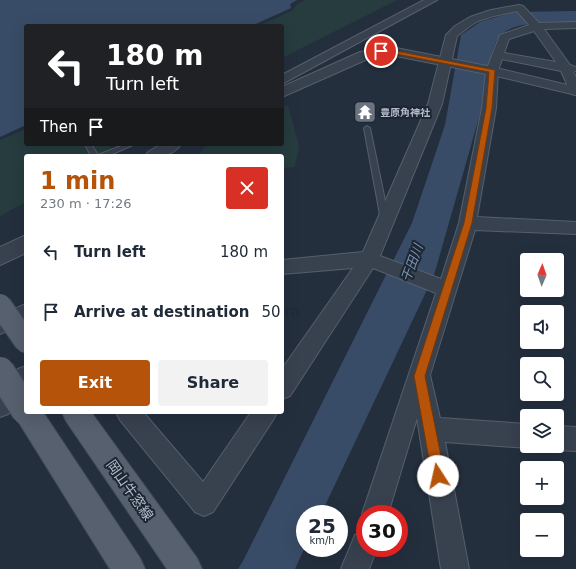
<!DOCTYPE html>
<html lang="en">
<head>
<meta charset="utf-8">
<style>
	body { margin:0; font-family:"DejaVu Sans","Noto Sans JP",sans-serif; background:#f2f2f3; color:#1f2937; height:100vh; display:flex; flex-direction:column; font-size:15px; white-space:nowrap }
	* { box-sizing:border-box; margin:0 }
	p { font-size:13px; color:#747a83 }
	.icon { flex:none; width:22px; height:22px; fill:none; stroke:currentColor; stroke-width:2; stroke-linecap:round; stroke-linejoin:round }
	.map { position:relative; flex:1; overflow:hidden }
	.panel { position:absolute; left:24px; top:154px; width:260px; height:260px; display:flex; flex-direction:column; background:#fff; border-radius:4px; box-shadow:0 4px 16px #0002 }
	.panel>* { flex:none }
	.top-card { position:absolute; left:24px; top:24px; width:260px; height:122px; border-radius:4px; box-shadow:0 4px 16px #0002; background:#202124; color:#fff; overflow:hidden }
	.needle { width:26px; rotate:2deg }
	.buttons { position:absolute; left:520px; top:253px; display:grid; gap:8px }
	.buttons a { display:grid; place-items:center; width:44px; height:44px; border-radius:4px; background:#fff; box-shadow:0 4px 16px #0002; font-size:20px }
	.speed { position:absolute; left:296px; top:505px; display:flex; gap:8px; font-size:20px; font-weight:700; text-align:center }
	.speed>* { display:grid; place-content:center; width:52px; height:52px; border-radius:50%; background:#fff; box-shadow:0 4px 16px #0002; line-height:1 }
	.speed small { font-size:10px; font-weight:400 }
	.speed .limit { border:6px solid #d22; background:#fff; color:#111 }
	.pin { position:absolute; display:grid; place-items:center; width:34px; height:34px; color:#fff; margin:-17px; border:2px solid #fff; border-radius:50%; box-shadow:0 1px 4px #0007 }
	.me { position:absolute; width:44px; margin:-22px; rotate:350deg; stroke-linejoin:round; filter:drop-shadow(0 0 3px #0008) }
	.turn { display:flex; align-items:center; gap:14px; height:84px; padding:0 16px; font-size:18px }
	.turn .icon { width:52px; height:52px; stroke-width:2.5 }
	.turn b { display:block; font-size:28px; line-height:34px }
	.then { display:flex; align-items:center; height:38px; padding:0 16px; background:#0003; gap:8px; font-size:15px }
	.round { display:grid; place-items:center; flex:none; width:42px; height:42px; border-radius:4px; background:#f2f2f3 }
	.headline { display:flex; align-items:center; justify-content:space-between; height:68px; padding:0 16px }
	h1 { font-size:24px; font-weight:700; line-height:30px; color:#b45309 }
	.cta { display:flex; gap:8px; margin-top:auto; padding:8px 16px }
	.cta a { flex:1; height:46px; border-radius:4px; background:#b45309; color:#fff; font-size:16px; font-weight:700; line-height:46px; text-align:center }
	.cta a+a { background:#f2f2f3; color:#1f2937 }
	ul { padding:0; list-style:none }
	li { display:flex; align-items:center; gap:12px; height:60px; padding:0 16px }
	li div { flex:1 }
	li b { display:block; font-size:15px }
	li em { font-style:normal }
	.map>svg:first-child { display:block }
	.green { fill:#263c3f }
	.water { fill:#394c67 }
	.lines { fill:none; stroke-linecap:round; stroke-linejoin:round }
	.service-casing { stroke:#565f6c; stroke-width:2 }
	.minor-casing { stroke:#565f6c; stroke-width:2 }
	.tertiary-casing { stroke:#565f6c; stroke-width:2 }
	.primary-casing { stroke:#414a57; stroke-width:2 }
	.service { fill:#38414e; fill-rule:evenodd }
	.minor { fill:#38414e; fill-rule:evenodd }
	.tertiary { fill:#38414e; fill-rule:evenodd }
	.primary { fill:#56606e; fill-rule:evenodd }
	.primary-bridge-far1-casing { stroke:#414a57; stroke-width:24; stroke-linecap:butt }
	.primary-bridge-casing { stroke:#414a57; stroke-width:30; stroke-linecap:butt }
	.primary-bridge-far1 { stroke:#56606e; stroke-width:22 }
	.primary-bridge { stroke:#56606e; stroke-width:28 }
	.route { fill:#b45309; stroke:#753606 }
	.labels { text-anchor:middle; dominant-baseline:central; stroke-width:4; stroke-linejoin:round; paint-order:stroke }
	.far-poi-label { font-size:10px; font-weight:bold; fill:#b4bcc9; stroke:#1d2633; text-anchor:start }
	.water-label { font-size:13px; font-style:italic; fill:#7c92b1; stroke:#1d2633 }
	.near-street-label { font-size:14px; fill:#b4bcc9; stroke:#1d2633 }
</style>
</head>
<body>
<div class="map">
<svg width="576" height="569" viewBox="0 0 576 569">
	<rect width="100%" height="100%" fill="#242f3e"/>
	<!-- green -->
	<path class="green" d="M305 0H397L282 58V26H258L292 11 296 5Z
		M288 105 299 146 295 167 282 168V156H198L207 144H282V108Z
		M26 129V144H110L108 145 118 154 114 156H26V202L0 216V140Z"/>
	<!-- water -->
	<path class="water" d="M0 0H297L290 4 291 8 251 26H26V125L0 137Z
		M576 11V24C556 24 513 19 499 37 495 42 493 50 491 57 487 70 484 78 486 93L434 275 321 514H305V547L295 569H238L243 561 412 223 445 125 461 35 480 22 513 12Z"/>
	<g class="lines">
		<!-- service casing -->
		<g class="service-casing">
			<path id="service" d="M367 126 370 128 389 220 385 223 381 220 364 128Z
				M85 144H91L98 155 126 144H135L108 156H91Z"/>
		</g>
		<!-- minor casing -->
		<g class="minor-casing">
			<path id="minor" d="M424 0H437L282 84V75Z
				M519 5 523 6 539 23 576 22V28L544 29 570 65 576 67V71L573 72 576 77V95L571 94 570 91 561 71 502 59 498 71 496 108 477 217 576 222V234L475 230 430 375 440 418 527 424V446H532L527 448 445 442 469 569H441L417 418 388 514H365V522L362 514 436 293 373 268 290 396 282 399V369L353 268 282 274V260L363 252 428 104 446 35 455 26 470 17 491 10ZM517 11 529 25 500 35 486 71 482 108 459 223 441 279 380 256 442 104 457 36 470 26 478 21 494 16ZM534 31 556 62 504 53 509 39Z
				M26 304V322L0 334V315Z
				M26 366V393L8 414 0 417V389L18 369Z
				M116 412H143L203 482 251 412H277L273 420 213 512 204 516 195 512 120 420Z
				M557 426 576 427V451L557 450 549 446H557Z
				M365 531V548H377L369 569H341L355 535Z"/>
		</g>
		<!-- tertiary casing -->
		<g class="tertiary-casing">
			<path id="tertiary" d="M391 47 492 67 576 87V95L492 75 391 55 370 58 282 97V87L360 52Z
				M161 144H181C173 157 159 156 145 156L148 152Z
				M26 235V253L0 265V247Z"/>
		</g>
		<!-- primary casing -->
		<g class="primary-casing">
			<path id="primary" d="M26 399V412H43L140 558 145 569H110L18 421 14 412 18 403Z
				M62 412H91L197 558 202 569H167L66 421Z"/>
		</g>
		<!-- service -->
		<use href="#service" class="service"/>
		<!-- minor -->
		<use href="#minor" class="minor"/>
		<!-- tertiary -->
		<use href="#tertiary" class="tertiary"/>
		<!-- primary -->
		<use href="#primary" class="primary"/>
		<!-- primary-bridge-far1 casing -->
		<g class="primary-bridge-far1-casing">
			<path id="primary-bridge-far1" d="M0 305 26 342"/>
		</g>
		<!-- primary-bridge casing -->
		<g class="primary-bridge-casing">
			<path id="primary-bridge" d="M0 371 26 411"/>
		</g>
		<!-- primary-bridge-far1 -->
		<use href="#primary-bridge-far1" class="primary-bridge-far1"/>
		<!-- primary-bridge -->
		<use href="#primary-bridge" class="primary-bridge"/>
	</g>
	<!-- route -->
	<path class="route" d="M381 50H391L495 70 492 108 472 223 425 376 445 476 443 480 438 482 434 480 432 476 414 376 464 223 486 108 489 72 391 53 379 52V50Z"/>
	<!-- icons -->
	<defs>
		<g id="temple-square" transform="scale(1.15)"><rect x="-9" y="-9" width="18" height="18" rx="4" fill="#6b7280" stroke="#1d2633"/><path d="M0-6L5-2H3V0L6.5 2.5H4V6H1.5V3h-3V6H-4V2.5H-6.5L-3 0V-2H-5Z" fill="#fff"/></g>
	</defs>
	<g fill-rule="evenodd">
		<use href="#temple-square" x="365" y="112"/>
	</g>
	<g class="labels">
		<!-- far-poi labels -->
		<g class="far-poi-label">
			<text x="380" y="112">豊原角神社</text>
		</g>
		<!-- water labels -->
		<g class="water-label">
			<text transform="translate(412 263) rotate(-70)">干田川</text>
		</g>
		<!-- near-street labels -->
		<g class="near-street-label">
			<text transform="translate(130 490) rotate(55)">岡山牛窓線</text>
		</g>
	</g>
</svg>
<div class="buttons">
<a><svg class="needle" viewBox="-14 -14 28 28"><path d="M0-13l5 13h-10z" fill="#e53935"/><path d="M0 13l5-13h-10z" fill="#747a83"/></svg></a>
<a><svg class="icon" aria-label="sound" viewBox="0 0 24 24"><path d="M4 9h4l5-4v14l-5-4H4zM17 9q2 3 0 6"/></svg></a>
<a><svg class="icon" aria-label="search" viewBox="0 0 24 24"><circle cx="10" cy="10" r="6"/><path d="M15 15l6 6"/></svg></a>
<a><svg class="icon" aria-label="layers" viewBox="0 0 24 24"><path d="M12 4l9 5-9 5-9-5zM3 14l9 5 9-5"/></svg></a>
<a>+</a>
<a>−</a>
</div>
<div class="speed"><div>25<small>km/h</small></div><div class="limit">30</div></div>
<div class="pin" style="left:381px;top:51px;background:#d93025"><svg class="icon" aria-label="arrive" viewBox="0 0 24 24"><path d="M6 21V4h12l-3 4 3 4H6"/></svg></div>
<svg class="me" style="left:438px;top:476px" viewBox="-20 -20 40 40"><circle r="19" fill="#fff"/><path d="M0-13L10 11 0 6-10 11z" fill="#b45309"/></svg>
<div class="top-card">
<div class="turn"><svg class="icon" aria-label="left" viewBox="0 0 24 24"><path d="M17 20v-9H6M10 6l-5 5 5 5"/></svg><div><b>180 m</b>Turn left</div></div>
<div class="then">Then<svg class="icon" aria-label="arrive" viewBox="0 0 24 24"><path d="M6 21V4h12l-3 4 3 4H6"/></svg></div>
</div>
<section class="panel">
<div class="headline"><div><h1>1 min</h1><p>230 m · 17:26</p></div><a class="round" style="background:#d93025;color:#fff"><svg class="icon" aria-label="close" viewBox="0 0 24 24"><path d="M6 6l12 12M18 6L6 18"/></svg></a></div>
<ul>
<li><svg class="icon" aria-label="left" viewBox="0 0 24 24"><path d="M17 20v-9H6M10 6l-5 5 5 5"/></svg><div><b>Turn left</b></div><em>180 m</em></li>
<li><svg class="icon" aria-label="arrive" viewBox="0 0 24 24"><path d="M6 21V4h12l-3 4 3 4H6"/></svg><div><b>Arrive at destination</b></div><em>50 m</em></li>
</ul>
<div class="cta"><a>Exit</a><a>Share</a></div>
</section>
</div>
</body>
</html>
